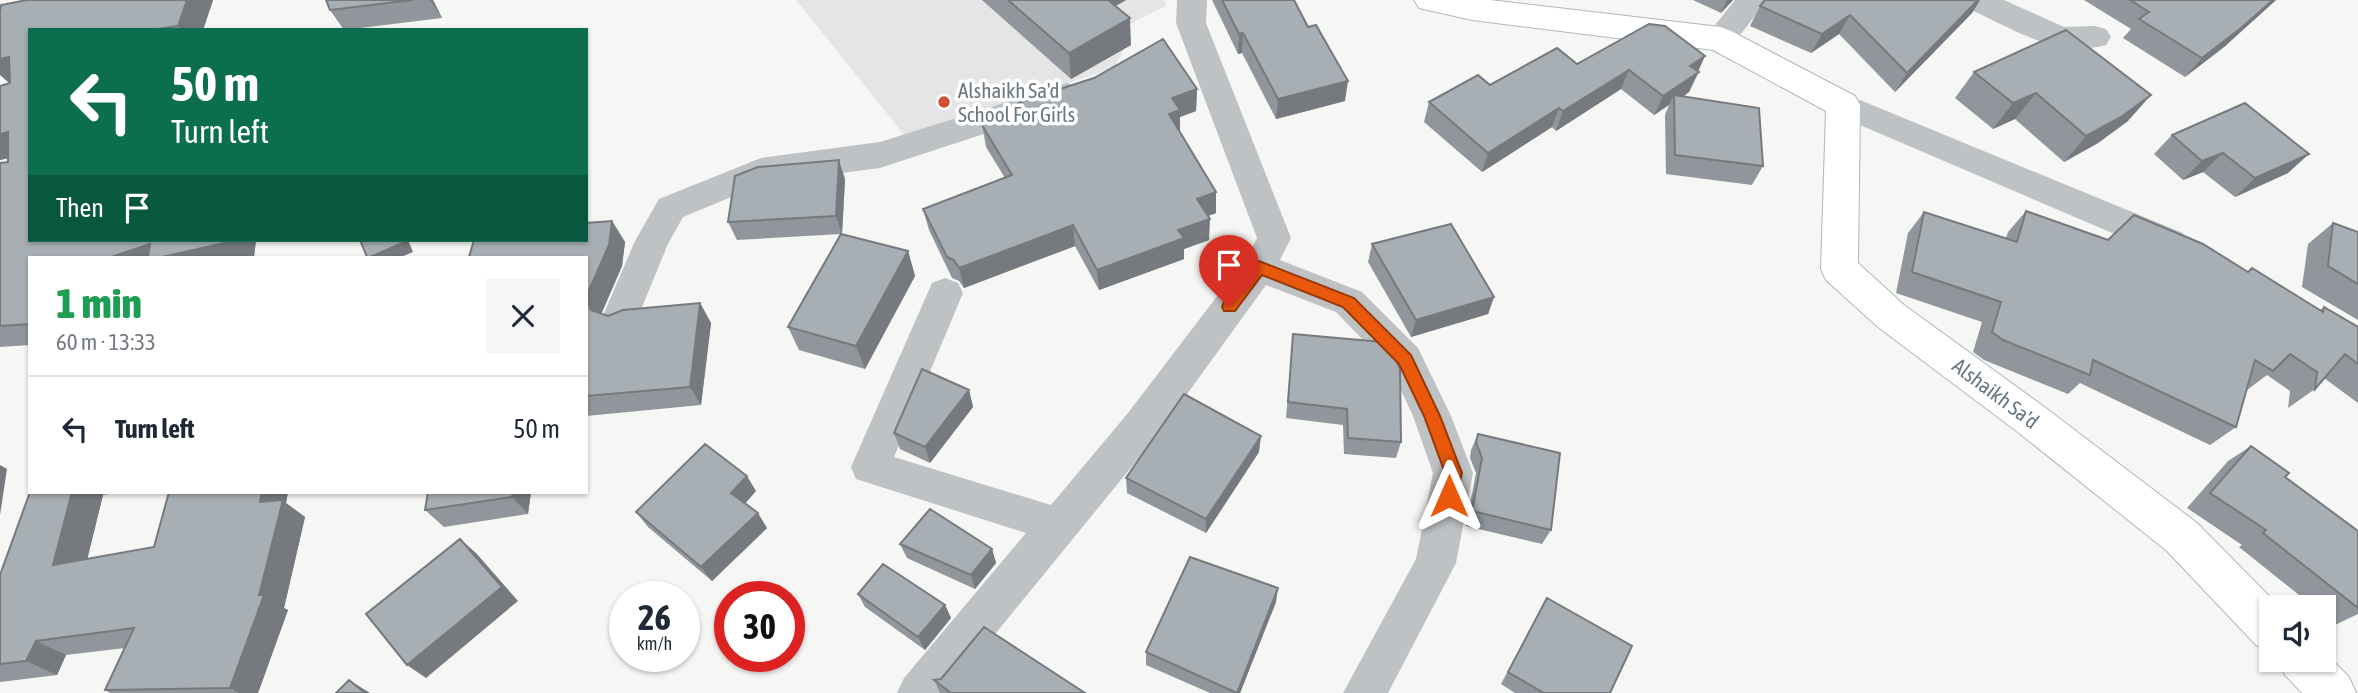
<!DOCTYPE html>
<html lang="en">
<head>
<meta charset="utf-8">
<style>
	body { margin:0; font-family:"Asap Condensed",sans-serif; background:#f6f6f7; color:#1f2937; height:100vh; display:flex; flex-direction:column; font-size:26px; white-space:nowrap }
	* { box-sizing:border-box; margin:0 }
	p { font-size:23px; color:#747a83 }
	.icon { flex:none; width:38px; height:38px; fill:none; stroke:currentColor; stroke-width:2; stroke-linecap:round; stroke-linejoin:round }
	.map { position:relative; flex:1; overflow:hidden }
	.side { position:absolute; left:28px; top:256px; width:560px; height:238px; display:flex; flex-direction:column; background:#fff; border-radius:0px; box-shadow:0 2px 5px #0004 }
	.side>* { flex:none }
	.top-card { position:absolute; left:28px; top:28px; width:560px; height:214px; border-radius:0px; box-shadow:0 2px 5px #0004; background:#0b6e4f; color:#fff; overflow:hidden }
	.buttons { position:absolute; left:2259px; top:595px; display:grid; gap:14px }
	.buttons a { display:grid; place-items:center; width:77px; height:77px; border-radius:0px; background:#fff; box-shadow:0 2px 5px #0004; font-size:35px }
	.speed { position:absolute; left:609px; top:581px; display:flex; gap:14px; font-size:35px; font-weight:700; text-align:center }
	.speed>* { display:grid; place-content:center; width:91px; height:91px; border-radius:50%; background:#fff; box-shadow:0 2px 5px #0004; line-height:1 }
	.speed small { font-size:18px; font-weight:400 }
	.speed .limit { border:10px solid #d22; background:#fff; color:#111 }
	.pin { position:absolute; display:grid; place-items:center; width:60px; height:60px; color:#fff; margin:-72px -30px; border-radius:50% 50% 50% 0; rotate:-45deg; box-shadow:0 0 7px #0007 }
	.pin .icon { rotate:45deg }
	.me { position:absolute; width:77px; margin:-38px; rotate:0deg; stroke-linejoin:round; filter:drop-shadow(0 0 5px #0008) }
	.turn { display:flex; align-items:center; gap:24px; height:147px; padding:0 28px; font-size:32px }
	.turn .icon { width:91px; height:91px; stroke-width:2.5 }
	.turn b { display:block; font-size:49px; line-height:60px }
	.then { display:flex; align-items:center; height:66px; padding:0 28px; background:#0003; gap:14px; font-size:26px }
	.round { display:grid; place-items:center; flex:none; width:74px; height:74px; border-radius:0px; background:#f6f6f7 }
	.overview { display:flex; align-items:center; justify-content:space-between; height:119px; padding:0 28px }
	h1 { font-size:42px; font-weight:800; line-height:52px; color:#1e9e55 }
	ul { padding:0; list-style:none }
	li { display:flex; align-items:center; gap:21px; height:105px; padding:0 28px; border-top:2px solid #e0e1e3 }
	li div { flex:1 }
	li b { display:block; font-size:26px }
	li em { font-style:normal }
	.map>svg:first-child { display:block }
	.built { fill:#e4e5e4 }
	.lines { fill:none; stroke-linecap:round; stroke-linejoin:round }
	.secondary-casing { stroke:#b0b6ba; stroke-width:2 }
	.street { fill:#bec2c5; fill-rule:evenodd }
	.secondary { fill:#fff; fill-rule:evenodd }
	.wall { fill:#90969b }
	.shaded-wall { fill:#767a7e }
	.building { fill:#a8afb4; stroke:#767a7e; stroke-width:2 }
	.route { fill:#ea580c; stroke:#983908; stroke-width:2 }
	.poi-dot { fill:#d35037; stroke:#fff; stroke-width:2.5 }
	.labels { text-anchor:middle; dominant-baseline:central; stroke-width:7; stroke-linejoin:round; paint-order:stroke }
	.poi-label { font-size:21px; fill:#687882; stroke:#fff; text-anchor:start }
	.street-label { font-size:21px; fill:#687882; stroke:#fff }
</style>
</head>
<body>
<div class="map">
<svg width="2358" height="693" viewBox="0 0 2358 693">
	<rect width="100%" height="100%" fill="#f6f6f4"/>
	<!-- built -->
	<path class="built" d="M796 0H1164L1166 6 1116 31 1127 44 1114 68 906 137Z"/>
	<g class="lines">
		<!-- secondary casing -->
		<g class="secondary-casing">
			<path id="secondary" d="M1414 0H1490L1720 27 1731 31 1855 96 1860 105 1858 263 1904 305 2047 409 2197 523 2280 607H2272V651L2256 645 2167 551 2019 433 1878 327 1826 280 1821 269 1826 111 1713 50 1472 20 1419 8Z
				M2324 652 2349 677 2356 693H2302L2285 675 2279 660H2324Z"/>
		</g>
		<!-- street -->
		<path class="street" d="M1177 0H1207L1206 23 1291 238 1280 260 1362 292 1418 348 1451 416 1473 473 1456 563 1388 693H1343L1416 559 1433 473 1413 416 1391 369 1336 312 1266 285 1156 437 947 693H897L904 678 1026 533 856 479 851 467 932 283 945 278 958 283 963 293 894 457 1051 505 1128 413 1247 257 1257 238 1176 23Z
			M1735 0H1767L1731 47 1720 50 1709 47 1704 39Z
			M1961 0H2004L2064 27 2095 26 2106 29 2111 37 2106 45C2056 59 2010 27 1965 7Z
			M1067 83 1078 87 1083 95 1078 103 880 168 765 183 683 217 668 244 633 329 620 333 607 329 602 318 635 241 659 199 761 158 880 142Z
			M1843 93 2183 233 2188 243 2183 253 2171 257 2159 253 1832 113 1827 105 1832 97Z"/>
		<!-- secondary -->
		<use href="#secondary" class="secondary"/>
	</g>
	<!-- wall -->
	<path class="wall" d="M27 0H213L203 30H30V240H256L254 257H30V345L0 347V163L8 162V158L0 160 10 83Z
		M326 0H433L442 18 344 30 330 10Z
		M982 0H1126L1115 6 1131 45 1071 79Z
		M1212 0H1294L1345 101 1276 119 1242 53 1238 54Z
		M1693 0H1733L1721 13Z
		M1765 0H1980L1972 13 1895 92 1839 34 1811 53 1750 26 1760 6Z
		M2084 0H2276L2224 47 2185 77 2123 38 2131 29Z
		M1577 64 1698 72H1699L1689 92 1683 97 1763 166 1752 185 1666 174 1665 115 1669 105 1654 115 1621 89 1556 131 1552 127 1482 172 1424 122 1429 102 1490 85Z
		M1974 72 2128 121 2098 143 2064 162 2015 119 1993 129 1955 98Z
		M1197 89 1196 111 1180 117V132L1216 213 1208 216 1209 240 1184 249V259L1099 290 1075 246 964 288 959 281 952 278 929 230 923 209 1005 178 986 147 982 125 1019 111 1017 104Z
		M2172 135 2288 173 2235 197 2203 172 2183 180 2154 154Z
		M845 179 842 234 908 251 915 276 865 369 799 350 788 327 841 234 737 240 728 222Z
		M2026 211 2108 240 2247 272 2252 268 2320 310 2324 307 2358 327V403L2324 378 2315 389 2288 408 2290 391 2267 375 2247 390 2236 427 2210 445 2080 383 2068 394 1984 360 1973 352 1982 322 1896 293 1908 233 1924 212 2006 238 2008 232Z
		M612 221 625 242 622 266 601 314 608 316 700 303 711 323 701 405 586 416V257Z
		M2333 223 2358 232V320L2302 287 2308 244Z
		M1372 244 1494 297 1488 314 1411 337 1368 262Z
		M1293 334 1401 442 1396 458 1344 454 1343 425 1286 418Z
		M969 390 973 407 930 463 900 449 894 433Z
		M1478 434 1551 530 1542 544 1466 526 1476 473 1470 458 1471 450Z
		M2251 446 2285 477 2358 531V614L2335 625 2324 616V607H2314L2239 547 2242 545 2187 508 2228 461Z
		M1259 452 1206 533 1127 493 1126 478Z
		M756 491 745 504 767 528 712 581 648 527 636 512Z
		M30 492H122L103 495 87 559 154 547 169 492H288L286 503 305 517 284 608 288 610 258 693H110L105 690 125 648 66 655 57 675 0 682V575Z
		M428 492H531L528 514 444 527 425 510Z
		M900 544 992 549 996 563 975 589 907 558Z
		M858 594 945 605 951 618 925 650 865 607Z
		M1547 598 1610 693H1515L1501 684 1539 612Z
		M1276 602 1240 693H1210L1146 665V652Z
		M934 680 1085 693H940Z"/>
	<!-- shaded-wall -->
	<path class="shaded-wall" d="M187 0H213L203 30H181L178 26Z
		M430 0H433L442 18Z
		M1096 0H1126L1097 17Z
		M1727 0H1733L1721 13Z
		M1978 0H1980L1972 13 1895 92 1907 73Z
		M2273 0H2276L2224 47 2185 77 2202 58Z
		M1850 15 1839 34 1811 53 1822 34Z
		M1130 18 1131 45 1071 79 1069 53Z
		M1243 33 1242 53 1238 54 1239 34Z
		M1705 56 1689 92 1674 102V95L1669 105 1654 115 1663 96 1690 66Z
		M9 57 30 77 9 83 0 75V59Z
		M1629 70 1621 89 1556 131 1563 111Z
		M1348 81 1345 101 1276 119 1278 99Z
		M1197 89 1196 111 1180 117V132L1169 114 1172 98Z
		M2036 93 2015 119 1993 129 2013 103Z
		M2151 95 2128 121 2098 143 2064 162 2086 136Z
		M1559 108 1552 127 1482 172 1488 153Z
		M8 132 30 153 0 160V134Z
		M2223 153 2203 172 2183 180 2202 161Z
		M2309 154 2288 173 2235 197 2255 178Z
		M839 160 845 179 842 234 836 216Z
		M1216 192V213L1197 220V199Z
		M1210 219 1209 240 1184 249V259L1099 290 1097 270 1178 230Z
		M612 221 625 242 622 266 600 317 591 310 586 297Z
		M1073 225 1075 246 964 288 959 268Z
		M233 240H256L254 257H111L150 244Z
		M404 240H408L413 252 401 257H370Z
		M908 251 915 276 865 369 856 346Z
		M1494 297 1488 314 1411 337 1416 320Z
		M700 303 711 323 701 405 690 387Z
		M969 390 973 407 930 463 925 447Z
		M1261 436 1259 452 1206 533V519Z
		M0 465 7 469 0 515Z
		M747 476 756 491 740 508 731 493Z
		M72 492H98L103 495 82 581 53 565Z
		M262 492H288L286 503 305 517 284 608 288 610 258 693H239L230 688 259 595 260 502Z
		M513 492H531L528 514 512 497Z
		M758 513 767 528 712 581 701 567Z
		M460 539 476 553 518 601 426 678 407 665Z
		M992 549 996 563 975 589 971 575Z
		M1278 588 1276 602 1240 693H1237Z
		M945 605 951 618 925 650 918 637Z
		M36 641 66 655 57 675 26 661Z
		M349 680 370 693H365Z"/>
	<!-- building -->
	<path class="building" d="M27 0H187L178 26 152 30H30V240H233V241L162 257H148L150 244 111 257H30V324L0 326V163L8 162V132L0 134V86L10 83 9 57 0 59V11L1 5Z
		M326 0H413L330 10Z
		M1008 0H1108L1130 18 1069 53Z
		M1222 0H1294L1308 27 1316 25 1348 81 1278 99 1243 33 1239 34Z
		M1765 0H1978L1907 73 1850 15 1822 34 1760 6Z
		M2130 0H2273L2241 28 2202 58 2139 19 2149 12Z
		M1649 24 1665 26 1705 56 1690 66 1699 72 1663 96 1629 70 1563 111 1559 108 1488 153 1429 102 1478 75 1490 85 1557 48 1577 64Z
		M2066 30 2151 95 2121 117 2086 136 2036 93 2013 103 1974 72Z
		M1163 39 1197 89 1172 98 1180 110 1169 114 1216 192 1197 199 1210 219 1178 230 1184 238 1097 270 1073 225 959 268 954 260 947 257 923 209 1012 175 982 125 1022 109 1017 104 1023 101 1094 78Z
		M1674 95 1759 108 1763 166 1675 155Z
		M2245 103 2309 154 2255 178 2223 153 2202 161 2172 135Z
		M839 160 836 216 728 222 735 176 758 167Z
		M2026 211 2108 240 2134 215 2203 244 2248 272 2252 268 2323 312 2324 307 2358 327V364L2345 354 2315 389 2317 372 2290 354 2273 371 2255 360 2236 427 2093 360 2090 375 2003 340 1992 332 2001 302 1912 272 1924 212 2017 242Z
		M612 221 609 245 586 297 591 310 608 316 623 310 700 303 690 387 586 396V257H469L474 240H586V223Z
		M2333 223 2358 232V284L2328 266Z
		M1451 224 1494 297 1416 320 1372 244Z
		M841 234 908 251 856 346 788 327Z
		M360 240H404L405 242 370 257H367Z
		M1293 334 1382 342 1393 354 1400 369 1401 442 1348 438 1347 409 1288 402Z
		M922 369 969 390 925 447 894 433Z
		M1184 394 1261 436 1206 519 1126 478Z
		M1478 434 1560 453 1551 530 1472 511 1482 458 1476 442Z
		M705 444 747 476 731 493 758 513 701 567 636 512Z
		M2251 446 2289 473 2285 477 2358 531V608L2263 533 2266 530 2210 493Z
		M30 492H72L53 565 154 547 169 492H262L260 502 283 500 259 595H264L230 688 105 690 134 628 36 641 26 661 0 664V575Z
		M428 492H513L512 497 425 510Z
		M930 509 992 549 971 575 900 544Z
		M460 539 502 587 407 665 366 614Z
		M1190 557 1278 588 1237 693 1146 652Z
		M883 564 945 605 918 637 858 594Z
		M1547 598 1632 646 1610 693H1544L1508 672Z
		M984 627 1085 693H951L934 680 941 679Z
		M349 680 365 693H336Z"/>
	<!-- route -->
	<path class="route" d="M1259 261 1354 298 1411 355 1440 416 1462 473 1455 501 1449 503 1443 501 1440 496 1445 473 1424 416 1399 364 1343 307 1262 275 1235 311H1224L1222 307 1224 302 1253 263Z"/>
	<!-- markers -->
	<circle class="poi-dot" cx="944" cy="102" r="7"/>
	<g class="labels">
		<!-- poi labels -->
		<g class="poi-label">
			<text x="958" y="90">Alshaikh Sa'd<tspan x="958" dy="24">School For Girls</tspan></text>
		</g>
		<!-- street labels -->
		<g class="street-label">
			<text transform="translate(1996 393) rotate(37)">Alshaikh Sa'd</text>
		</g>
	</g>
</svg>
<div class="buttons">
<a><svg class="icon" aria-label="sound" viewBox="0 0 24 24"><path d="M4 9h4l5-4v14l-5-4H4zM17 9q2 3 0 6"/></svg></a>
</div>
<div class="speed"><div>26<small>km/h</small></div><div class="limit">30</div></div>
<div class="pin" style="left:1229px;top:307px;background:#d93025"><svg class="icon" aria-label="arrive" viewBox="0 0 24 24"><path d="M6 21V4h12l-3 4 3 4H6"/></svg></div>
<svg class="me" style="left:1449px;top:496px" viewBox="-20 -20 40 40"><path d="M0-17L14 15 0 8-14 15z" fill="#ea580c" stroke="#fff" stroke-width="4"/></svg>
<div class="top-card">
<div class="turn"><svg class="icon" aria-label="left" viewBox="0 0 24 24"><path d="M17 20v-9H6M10 6l-5 5 5 5"/></svg><div><b>50 m</b>Turn left</div></div>
<div class="then">Then<svg class="icon" aria-label="arrive" viewBox="0 0 24 24"><path d="M6 21V4h12l-3 4 3 4H6"/></svg></div>
</div>
<section class="side">
<div class="overview"><div><h1>1 min</h1><p>60 m · 13:33</p></div><a class="round"><svg class="icon" aria-label="close" viewBox="0 0 24 24"><path d="M6 6l12 12M18 6L6 18"/></svg></a></div>
<ul>
<li><svg class="icon" aria-label="left" viewBox="0 0 24 24"><path d="M17 20v-9H6M10 6l-5 5 5 5"/></svg><div><b>Turn left</b></div><em>50 m</em></li>
</ul>
</section>
</div>
</body>
</html>
